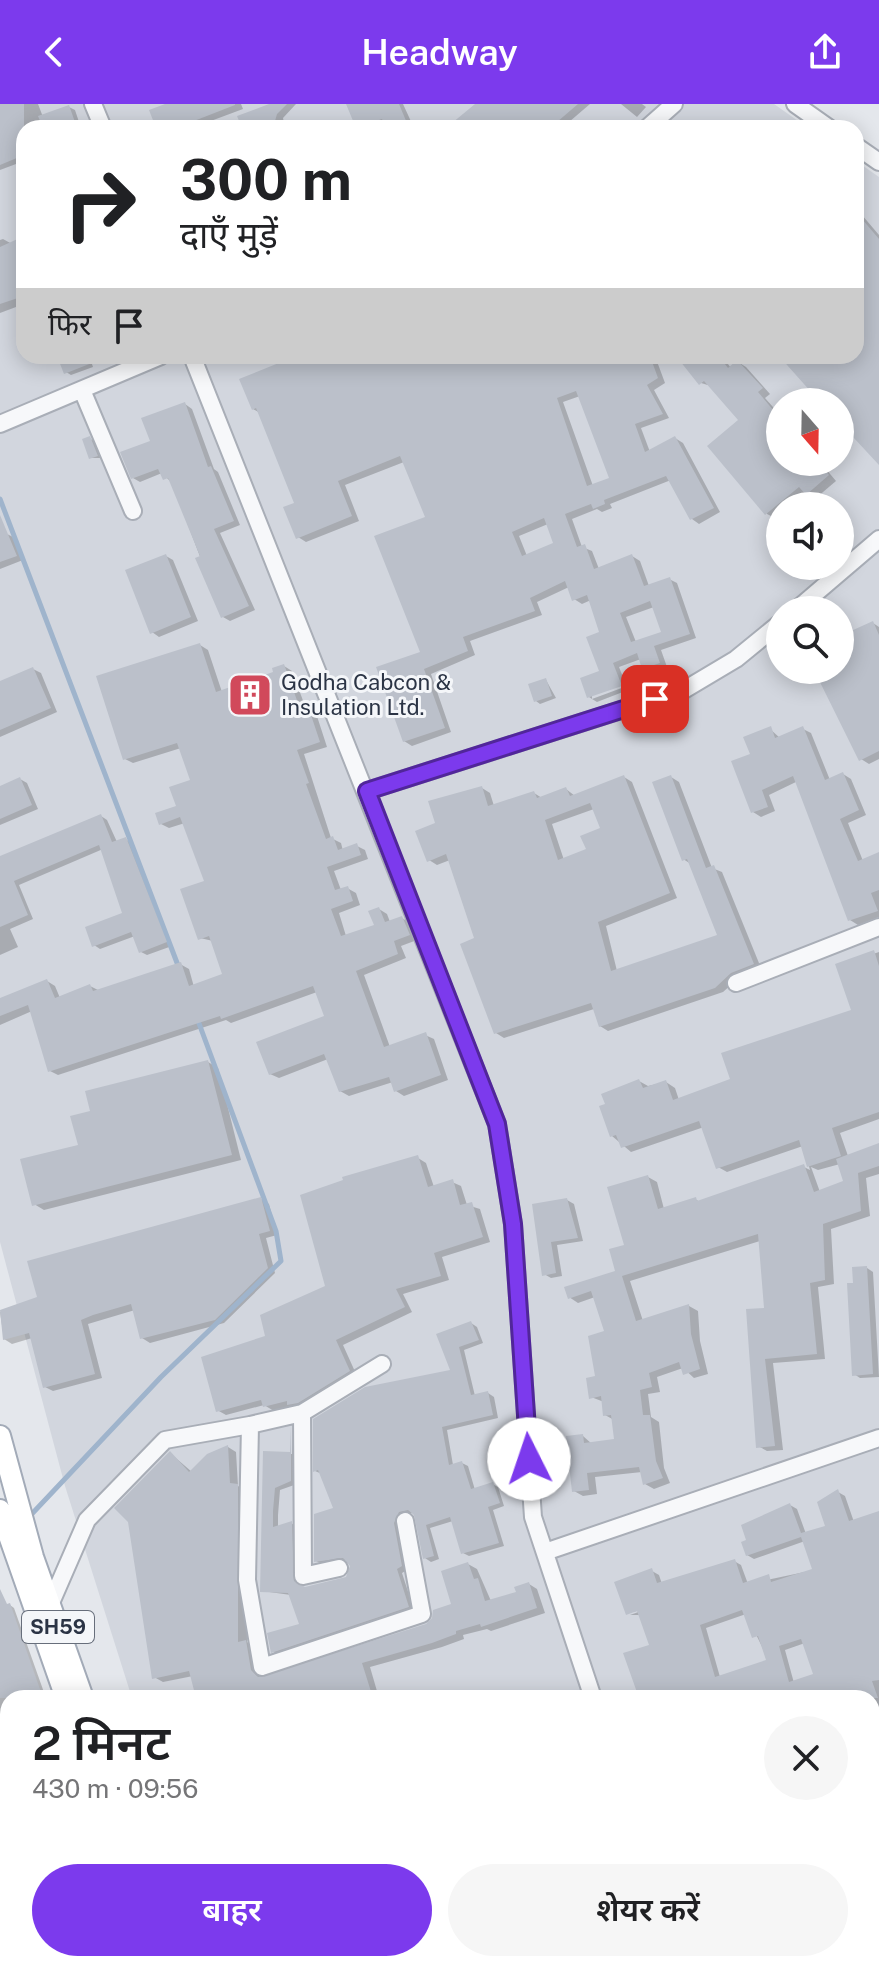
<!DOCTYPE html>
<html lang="hi">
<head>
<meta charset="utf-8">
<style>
	body { margin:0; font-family:"Public Sans","Noto Sans Devanagari",sans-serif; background:#f6f6f6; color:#202124; height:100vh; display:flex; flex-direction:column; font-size:30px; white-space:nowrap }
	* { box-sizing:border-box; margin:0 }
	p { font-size:26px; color:#757577 }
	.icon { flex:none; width:44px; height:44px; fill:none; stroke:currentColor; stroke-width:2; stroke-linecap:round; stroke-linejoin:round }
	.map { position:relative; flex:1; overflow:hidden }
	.side { position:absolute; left:0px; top:1586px; width:880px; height:282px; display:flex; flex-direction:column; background:#fff; border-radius:24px 24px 0 0; box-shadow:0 4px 20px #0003 }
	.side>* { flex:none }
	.hud { position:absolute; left:16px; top:16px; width:848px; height:244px; border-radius:24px; box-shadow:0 4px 20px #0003; background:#fff; color:#202124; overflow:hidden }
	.needle { width:52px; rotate:160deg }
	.buttons { position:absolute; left:766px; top:284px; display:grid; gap:16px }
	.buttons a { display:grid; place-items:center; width:88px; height:88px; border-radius:50%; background:#fff; box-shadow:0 4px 20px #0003; font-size:40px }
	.pin { position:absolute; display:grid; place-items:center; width:68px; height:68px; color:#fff; margin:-34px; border-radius:16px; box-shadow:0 4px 12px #0006 }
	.me { position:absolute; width:88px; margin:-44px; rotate:356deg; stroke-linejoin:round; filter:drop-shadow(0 0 6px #0008) }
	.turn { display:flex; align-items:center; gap:28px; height:168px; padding:0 32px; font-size:36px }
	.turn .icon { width:104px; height:104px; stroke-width:2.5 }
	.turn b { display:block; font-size:56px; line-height:68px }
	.then { display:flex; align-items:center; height:76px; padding:0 32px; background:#0003; gap:16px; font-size:30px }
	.round { display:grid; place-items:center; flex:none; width:84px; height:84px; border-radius:42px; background:#f6f6f6 }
	.head { display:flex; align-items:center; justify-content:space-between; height:136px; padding:0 32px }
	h1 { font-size:48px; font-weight:600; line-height:60px }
	.button { display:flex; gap:16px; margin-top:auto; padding:16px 32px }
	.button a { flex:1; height:92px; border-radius:48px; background:#7c3aed; color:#fff; font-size:32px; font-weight:600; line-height:92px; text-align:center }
	.button a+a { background:#f6f6f6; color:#202124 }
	header { display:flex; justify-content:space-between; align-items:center; height:104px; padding:0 32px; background:#7c3aed; color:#fff; font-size:36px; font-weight:600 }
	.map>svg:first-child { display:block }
	.built { fill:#d2d6de; fill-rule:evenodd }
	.shadow { fill:#0003; fill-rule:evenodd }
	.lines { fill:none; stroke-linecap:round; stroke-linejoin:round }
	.stream { stroke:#9fb4cc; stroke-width:5 }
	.building { fill:#bbc0ca; fill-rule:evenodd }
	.minor-casing { stroke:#a9aeb7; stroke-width:20 }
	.major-casing { stroke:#a3abb8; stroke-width:24 }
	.minor { stroke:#f7f8fa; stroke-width:16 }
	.major { stroke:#fff; stroke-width:20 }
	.route-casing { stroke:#51269a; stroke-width:20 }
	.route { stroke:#7c3aed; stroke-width:14 }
	.labels { text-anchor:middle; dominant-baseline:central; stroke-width:6; stroke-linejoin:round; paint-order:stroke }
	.shield { fill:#f4f6f9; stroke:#676e7b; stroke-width:2 }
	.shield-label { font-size:20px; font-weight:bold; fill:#2b3445 }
	.poi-label { font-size:22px; fill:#2b3445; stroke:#f4f6f9; text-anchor:start }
</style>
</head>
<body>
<header><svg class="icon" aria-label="back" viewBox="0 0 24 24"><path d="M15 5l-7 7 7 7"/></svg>Headway<svg class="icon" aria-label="share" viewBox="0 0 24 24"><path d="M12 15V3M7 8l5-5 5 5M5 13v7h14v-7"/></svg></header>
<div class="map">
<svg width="879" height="1867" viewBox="0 0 879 1867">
	<rect width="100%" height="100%" fill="#e4e7ec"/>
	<!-- built -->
	<path class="built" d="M0 0H774L808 24H24V252H856V57L879 73V1867H219L217 1860H872V1594H132L65 1382 0 1138ZM780 298H840V358H780ZM780 402H840V462H780ZM780 506H840V566H780Z
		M8 1854V1860H119L121 1867H0V1857Z"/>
	<!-- shadow -->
	<path class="shadow" d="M0 0H38L43 13 69 3 75 6 81 24H24V57L0 66Z
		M165 0H241L243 5 192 24H158Z
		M275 0H296L283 14 284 19 281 24H244Z
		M348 0H403L414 24H388L386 20 358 24Z
		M478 0H590L562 24H425L441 17 451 22Z
		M621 0H642L646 3 637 13Z
		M856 104 879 131V357L840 315V298H825L782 252H856Z
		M3 135 12 140 24 135V200L0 209V136Z
		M59 252H95L90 254 93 263 71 271 66 268Z
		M291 252H655L665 279 654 286 669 314 641 324 650 348 675 334 683 339 720 408 699 420 692 415 671 376 610 400 612 404 602 408 597 405 572 415 582 443 592 447 599 465 632 452 640 457 649 482 669 475 677 479 696 534 661 546 667 563 652 568 644 563 641 555 619 563 625 578 592 591V595L589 593 601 569 602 529 591 496 582 500 574 495 569 483 537 498 542 511 470 537 475 551 431 570 451 628 412 642 404 637 422 549 428 414 404 358 345 381 359 417 306 438 298 433 297 400 260 309 253 305 292 256ZM580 292 612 375 593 382 563 298ZM548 420 556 440 527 452 519 432ZM654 503 663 529 636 538 626 513Z
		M679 252H722L731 264 738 258 746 263 770 290 765 294 780 311V358H820L836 377 816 394 806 388 790 402H780V410L775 414 767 410 741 317 711 282 701 279Z
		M185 300 192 305 214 365 218 368 240 421 220 429 255 506 230 517 223 513 172 379 162 369 140 378 133 374Z
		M89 334 94 337 101 354H91Z
		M7 430 15 434 23 456 0 465V433Z
		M166 452 173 456 198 517 159 533 152 528Z
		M873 519 879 523V655L869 660 861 655 816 566H840V535Z
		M200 541 208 546 222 588 276 569 284 562 292 567 305 602 315 606 327 643 304 650 331 734 341 739 343 747 357 742 365 746 368 755 334 767 341 786 347 784 356 789 360 801 339 809 346 832 376 823 379 805 387 810 390 818 402 814 410 819 417 836 401 842 406 854 364 871 390 943 425 931 434 935 448 976 404 992 396 987 393 978 349 992 340 987 328 955 279 974 270 970 327 913 317 888 231 919 226 916 58 971 50 967 32 907 0 921V896L47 877 55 882 60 894 90 882 100 887 180 860 189 865 194 883 225 871 213 837 200 834 206 778 185 719 169 724 161 720 179 703 192 677 181 644 133 659 125 655Z
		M33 565 41 569 57 608 0 633V579Z
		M546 576 556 594 540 600 536 597Z
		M627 582 628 586 597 598 592 595Z
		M770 625 780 634 803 625 811 629 830 676 843 670 851 675 866 711 848 719 863 757 879 750V813L858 821 850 816 798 677 769 691 775 707 761 713 753 708V651Z
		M624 673 632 678 677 794 606 822 617 867 719 832 691 760 683 755 671 673 679 678 712 764 722 768 761 864 740 873 723 888 608 927 600 922 594 905 504 934 496 929 477 835 450 756 437 761 429 756 437 720 482 684 490 689 494 702 534 689 542 694 566 685 575 692ZM594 705 602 725 588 746 564 756 552 720Z
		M20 675 27 679 38 705 0 721V684Z
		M101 712 107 716 117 738 125 735 132 739 172 842 147 851 141 848 135 832 100 845 94 841 125 810 103 745 19 781 33 815 10 825 18 843 0 851V754Z
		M879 848V1015L840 1029 848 1052 879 1041V1070L866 1074 870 1112 831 1125 834 1180 818 1183 825 1255 773 1259 783 1346 767 1347 758 1342 766 1205 760 1137 630 1177 643 1217 689 1202 698 1207 700 1237 708 1270 694 1274 683 1264 657 1273 660 1288 648 1290 651 1313 659 1318 664 1364 670 1379 654 1385 645 1380 642 1368 595 1373 597 1390 583 1392 574 1387 583 1332 592 1340 616 1337 614 1316 605 1311 604 1298 591 1293 606 1229 595 1193 578 1199 569 1193 618 1168 648 1073 657 1078 664 1105 695 1095 700 1098 804 1063 810 1066 803 1042 727 1068 718 1063 704 1023 631 1048 612 1032 639 977 648 982 666 978 675 984 679 996 732 977 853 907 837 862ZM840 1060 846 1078 820 1088 811 1063 818 1066Z
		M208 958 218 964 241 1056 44 1106 34 1100 81 1042 93 1008Z
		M418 1054 426 1059 434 1083 452 1078 461 1082 467 1101 480 1105 490 1138 442 1153 449 1176 403 1190 412 1208 343 1241 357 1272 297 1305 292 1302 274 1307 264 1301 226 1311 217 1306 268 1233 328 1183Z
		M261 1095 269 1100 277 1131 266 1134 275 1169 224 1219 150 1239 142 1234 135 1206 88 1220 102 1274 53 1287 45 1283 32 1234 12 1240 4 1235 0 1208 39 1195Z
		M567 1096 574 1100 583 1137 557 1141 562 1172 551 1174 544 1170 534 1102Z
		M867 1164 873 1168 879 1273 860 1274 854 1270 855 1181Z
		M471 1219 477 1223 483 1239 464 1246 475 1292 488 1289 494 1293 498 1314 447 1326 453 1361 462 1359 468 1362 475 1386 492 1380 498 1383 504 1402 493 1406 504 1442 469 1452 463 1449 453 1417 430 1424 439 1455 431 1458 425 1454 414 1409H409L400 1418 407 1466 402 1469 414 1506 278 1551 272 1547 301 1521 291 1491 262 1487 265 1349 292 1350 293 1326 296 1328 297 1380 280 1386 278 1411V1424L291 1419 297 1423 299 1482 305 1485 347 1474 352 1462 348 1456 322 1460 316 1457 336 1405 322 1370 315 1367 453 1267 439 1232Z
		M228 1343 236 1348 238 1382 246 1387 247 1538 254 1543 262 1574 427 1522 454 1502 468 1460 477 1465 491 1497 518 1489 529 1480 537 1485 545 1509 491 1527 487 1525 463 1531 464 1535 442 1543 370 1563 379 1594H250L249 1591 198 1594 193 1572 163 1578 154 1573 170 1349 192 1368Z
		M838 1388 845 1392 854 1418 879 1410V1669L872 1667V1594H641L651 1542 641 1511H630L647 1505 627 1509 652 1467 659 1471 662 1480 734 1457 741 1461 748 1480 814 1466 805 1437 754 1455 747 1451 790 1401 797 1405 806 1430 828 1423ZM746 1510 769 1557 720 1573 706 1524ZM805 1539 815 1571 794 1579 785 1546Z
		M10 1501 14 1504 46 1594H8V1681L0 1668V1505Z
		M879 1717V1867H735L732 1860H872V1720Z
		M8 1725V1797L0 1801V1726Z
		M8 1818V1839L0 1821Z
		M109 1860H134L137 1867H112Z
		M206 1860H319L321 1867H256L255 1863 243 1867H208Z
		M421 1860H562L564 1864 409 1867Z
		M646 1863 653 1867H634Z"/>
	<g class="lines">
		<!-- stream -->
		<path class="stream" d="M0 395 179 864
			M28 1414 161 1273 281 1157 276 1127 197 914"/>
	</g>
	<!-- building -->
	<path class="building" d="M0 0H24V51L0 61Z
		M165 0H235V1L176 24H156L149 6Z
		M269 0H287L277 10 273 24H242L237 12Z
		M346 0H399L409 24H386L382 15 356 24Z
		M475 0H578L550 24H446Z
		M69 1 77 24H43L38 12Z
		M856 108 879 135V361L840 319V298H820L779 252H856Z
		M24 132V192L0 200V143Z
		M57 252H107V253L64 270Z
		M296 252H650L658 274 647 281 663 310 635 320 645 348 675 332 714 404 690 416 666 372 604 396 605 400 593 405 591 400 565 410 577 443 585 440 594 465 632 450 644 482 670 473 690 530 654 542 660 559 642 565 637 549 613 559 622 582 587 594 580 574 599 567 586 533 599 528 587 491 572 497 565 477 530 494 535 507 463 533 468 547 424 565 445 624 403 638 376 563 420 548 374 432 425 413 400 352 338 377 352 412 296 435 283 403 294 399 256 304 252 306 239 275ZM576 287 609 374 587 382 557 294ZM544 414 553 439 522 452 512 428ZM650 497 661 528 631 538 620 509Z
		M676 252H719L728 264 737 256 763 284 758 288 780 314V358H818L829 371 806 391 799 383 765 411 707 342 738 316 704 277 699 281Z
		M185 298 208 363 211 362 234 417 214 425 249 502 221 514 195 454 200 452 168 374 163 376 158 365 131 375 120 348 150 337 141 314Z
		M90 332 98 352 89 355 82 335Z
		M0 411 17 452 0 458Z
		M166 450 191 513 150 530 125 466Z
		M873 517 879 531V647L859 657 814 566H840V532Z
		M200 539 216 588 273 568 272 564 284 560 299 602 307 599 320 638 297 646 309 679 306 680 326 735 333 732 338 746 357 739 361 751 327 763 335 786 348 782 353 797 331 805 341 832 374 821 368 807 379 803 385 818 402 812 410 831 394 837 398 850 356 867 384 943 426 928 441 971 394 988 389 973 339 988 324 950 269 971 256 938 324 912 313 882 221 915 220 912 48 968 28 901 0 912V894L47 875 55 894 90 880 93 887 181 858 189 882 222 870 209 832 198 836 180 785 204 777 180 713 159 721 155 709 176 702 169 683 190 676 177 639 123 656 96 572Z
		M33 563 51 604 0 626V577Z
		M546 574 552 592 534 598 528 580Z
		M771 622 775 634 803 622 825 676 843 668 859 706 840 715 858 757 879 748V786L871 789 878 807 848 817 793 672 762 686 768 703 751 709 731 657 750 650 743 633Z
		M624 671 670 789 598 818 611 867 717 831 687 755 682 757 652 678 671 671 706 764 714 761 754 860 731 869 715 884 599 923 591 899 494 930 460 840 474 834 446 750 427 758 415 727 435 719 428 697 482 682 488 702 534 687 537 694 566 683 570 692ZM590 699 600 724 580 732 586 745 558 756 545 716Z
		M20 673 32 701 0 715V682Z
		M101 710 112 738 126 733 167 838 139 849 131 828 92 843 85 823 122 809 99 741 14 777 28 811 0 823V752Z
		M874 846 879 862V1008L832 1024 841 1052 807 1063 799 1036 716 1065 699 1017 621 1044 616 1031 610 1033 599 1002 605 1000 601 990 639 975 643 984 666 976 673 996 730 975 721 949 851 906 835 860Z
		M208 956 232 1051 32 1102 20 1055 78 1041 70 1012 90 1007 85 987Z
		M879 1039V1062L858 1069 861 1107 823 1120 825 1176 810 1179 817 1250 765 1255 775 1342 756 1344 746 1205 764 1204 758 1130 622 1172 636 1217 689 1200 691 1230 700 1265 683 1271 679 1258 649 1269 652 1283 640 1286 643 1311H650L656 1357 663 1374 643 1381 639 1363 587 1369 589 1386 572 1388 566 1332 583 1330 584 1339 614 1335 611 1311 603 1312 601 1292 589 1295 586 1274 595 1272 588 1232 604 1227 591 1187 568 1195 564 1183 615 1167 609 1145 624 1141 607 1083 648 1071 658 1105 696 1093 697 1097 804 1060 814 1088 843 1077 836 1055Z
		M418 1051 428 1083 453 1075 460 1101 472 1098 483 1133 434 1149 441 1172 396 1185 405 1203 336 1236 350 1267 298 1299 287 1301V1297L263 1303 261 1296 216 1308 201 1253 265 1232 260 1211 325 1182 300 1091 343 1076 342 1073Z
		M261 1093 270 1127 259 1130 268 1164 215 1216 140 1235 131 1200 93 1211 81 1216 95 1270 43 1284 29 1229 3 1236 0 1206 37 1193 27 1157Z
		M567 1094 578 1134 551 1138 556 1169 542 1172 532 1100Z
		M867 1162 873 1270 852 1272 847 1179H853L852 1163Z
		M471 1217 479 1236 459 1243 471 1291 488 1287 493 1311 442 1323 449 1361 462 1357 471 1385 493 1378 500 1399 488 1403 499 1439 461 1450 450 1413 426 1421 434 1452 423 1455 414 1411 408 1406 399 1408 394 1419 402 1462 397 1465 409 1503 271 1549 267 1529 299 1520 288 1489 260 1488 263 1347 290 1348 291 1323V1377L275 1384 273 1407V1423L292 1417 294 1477 305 1483 346 1473 350 1462 343 1454 314 1458V1410L333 1404 318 1366 313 1368V1315L365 1283 450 1266 436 1230Z
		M228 1341 230 1379 238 1380V1538L246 1536 251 1566 258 1573 426 1520 432 1514 433 1506 451 1500 441 1467 468 1458 474 1475 478 1474 485 1497 516 1488 514 1483 529 1478 537 1504 481 1523 480 1520 456 1527V1530L432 1539 362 1559 373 1594H273L272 1586 248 1594 247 1586 216 1590 217 1594H196L189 1567 152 1575 128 1418 114 1404 170 1347 189 1368 207 1350Z
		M838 1385 849 1417 879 1407V1576L872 1577 878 1594H776L775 1590 762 1594H639L623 1549 649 1541 637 1507 626 1511 614 1478 652 1464 657 1479 735 1455 743 1479 769 1470 771 1478 812 1465 801 1433 746 1452 741 1438 746 1436 741 1421 790 1399 801 1429 825 1422 817 1398ZM742 1506 752 1534 758 1532 766 1556 715 1573 700 1521ZM801 1535 813 1570 789 1578 779 1542Z
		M0 1485 7 1500 10 1499 43 1594H0Z"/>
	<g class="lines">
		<!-- minor casing -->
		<g class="minor-casing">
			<path id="minor" d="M93 0 103 24
				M795 0 829 24
				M647 24 674 0
				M856 42 879 58
				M192 252 497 1020 513 1120 533 1413 593 1594
				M82 286 133 407
				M0 320 161 252
				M796 506 879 435
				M367 687 684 586 736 555 780 519
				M736 879 879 823
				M302 1309 303 1472 339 1464
				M250 1321 302 1309 382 1260
				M545 1448 879 1334
				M50 1501 87 1416 165 1336 250 1321 247 1476 262 1563 422 1510 405 1417
				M872 1676 879 1673
				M0 1691 8 1695
				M0 1809 8 1804
				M677 1860 680 1867"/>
		</g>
		<!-- major casing -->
		<g class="major-casing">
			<path id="major" d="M0 1332 33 1453 83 1594
				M0 1406 66 1594
				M157 1860 159 1867
				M173 1860 176 1867"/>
		</g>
		<!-- minor -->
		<use href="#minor" class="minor"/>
		<!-- major -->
		<use href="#major" class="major"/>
	</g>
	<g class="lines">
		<!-- route casing -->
		<g class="route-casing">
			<path id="route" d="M529 1355 513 1120 497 1020 367 687 655 595"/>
		</g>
		<!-- route -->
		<use href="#route" class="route"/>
	</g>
	<!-- icons -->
	<defs>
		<g id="building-square" transform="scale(2.3)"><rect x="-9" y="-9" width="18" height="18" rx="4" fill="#d1495b" stroke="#f4f6f9"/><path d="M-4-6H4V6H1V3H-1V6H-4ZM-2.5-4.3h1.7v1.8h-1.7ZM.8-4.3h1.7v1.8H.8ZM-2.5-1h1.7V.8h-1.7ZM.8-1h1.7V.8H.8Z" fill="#fff"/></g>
	</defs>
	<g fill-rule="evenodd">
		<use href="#building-square" x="250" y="591"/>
	</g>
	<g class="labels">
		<!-- shield labels -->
		<rect class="shield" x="22" y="1507" width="72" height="32" rx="6"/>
		<g class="shield-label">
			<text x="58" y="1523">SH59</text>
		</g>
		<!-- poi labels -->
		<g class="poi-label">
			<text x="281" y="578">Godha Cabcon &amp;<tspan x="281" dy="25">Insulation Ltd.</tspan></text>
		</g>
	</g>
</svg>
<div class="buttons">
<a><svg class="needle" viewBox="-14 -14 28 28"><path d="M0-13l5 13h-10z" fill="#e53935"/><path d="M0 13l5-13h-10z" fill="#757577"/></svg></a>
<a><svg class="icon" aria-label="sound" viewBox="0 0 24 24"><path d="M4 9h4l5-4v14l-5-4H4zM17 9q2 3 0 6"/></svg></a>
<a><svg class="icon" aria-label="search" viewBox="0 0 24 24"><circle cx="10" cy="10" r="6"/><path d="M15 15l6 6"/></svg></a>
</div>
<div class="pin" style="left:655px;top:595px;background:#d93025"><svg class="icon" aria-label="arrive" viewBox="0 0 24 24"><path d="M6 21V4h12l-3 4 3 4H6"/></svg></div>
<svg class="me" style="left:529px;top:1355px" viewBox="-20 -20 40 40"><circle r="19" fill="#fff"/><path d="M0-13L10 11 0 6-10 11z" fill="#7c3aed"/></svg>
<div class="hud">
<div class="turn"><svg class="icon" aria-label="right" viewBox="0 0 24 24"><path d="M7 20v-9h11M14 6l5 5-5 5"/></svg><div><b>300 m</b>दाएँ मुड़ें</div></div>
<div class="then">फिर<svg class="icon" aria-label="arrive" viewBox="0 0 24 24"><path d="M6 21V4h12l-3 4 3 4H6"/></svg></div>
</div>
<section class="side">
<div class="head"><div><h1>2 मिनट</h1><p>430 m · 09:56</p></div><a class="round"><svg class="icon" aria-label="close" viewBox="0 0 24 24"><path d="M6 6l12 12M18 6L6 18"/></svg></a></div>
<div class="button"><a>बाहर</a><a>शेयर करें</a></div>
</section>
</div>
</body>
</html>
